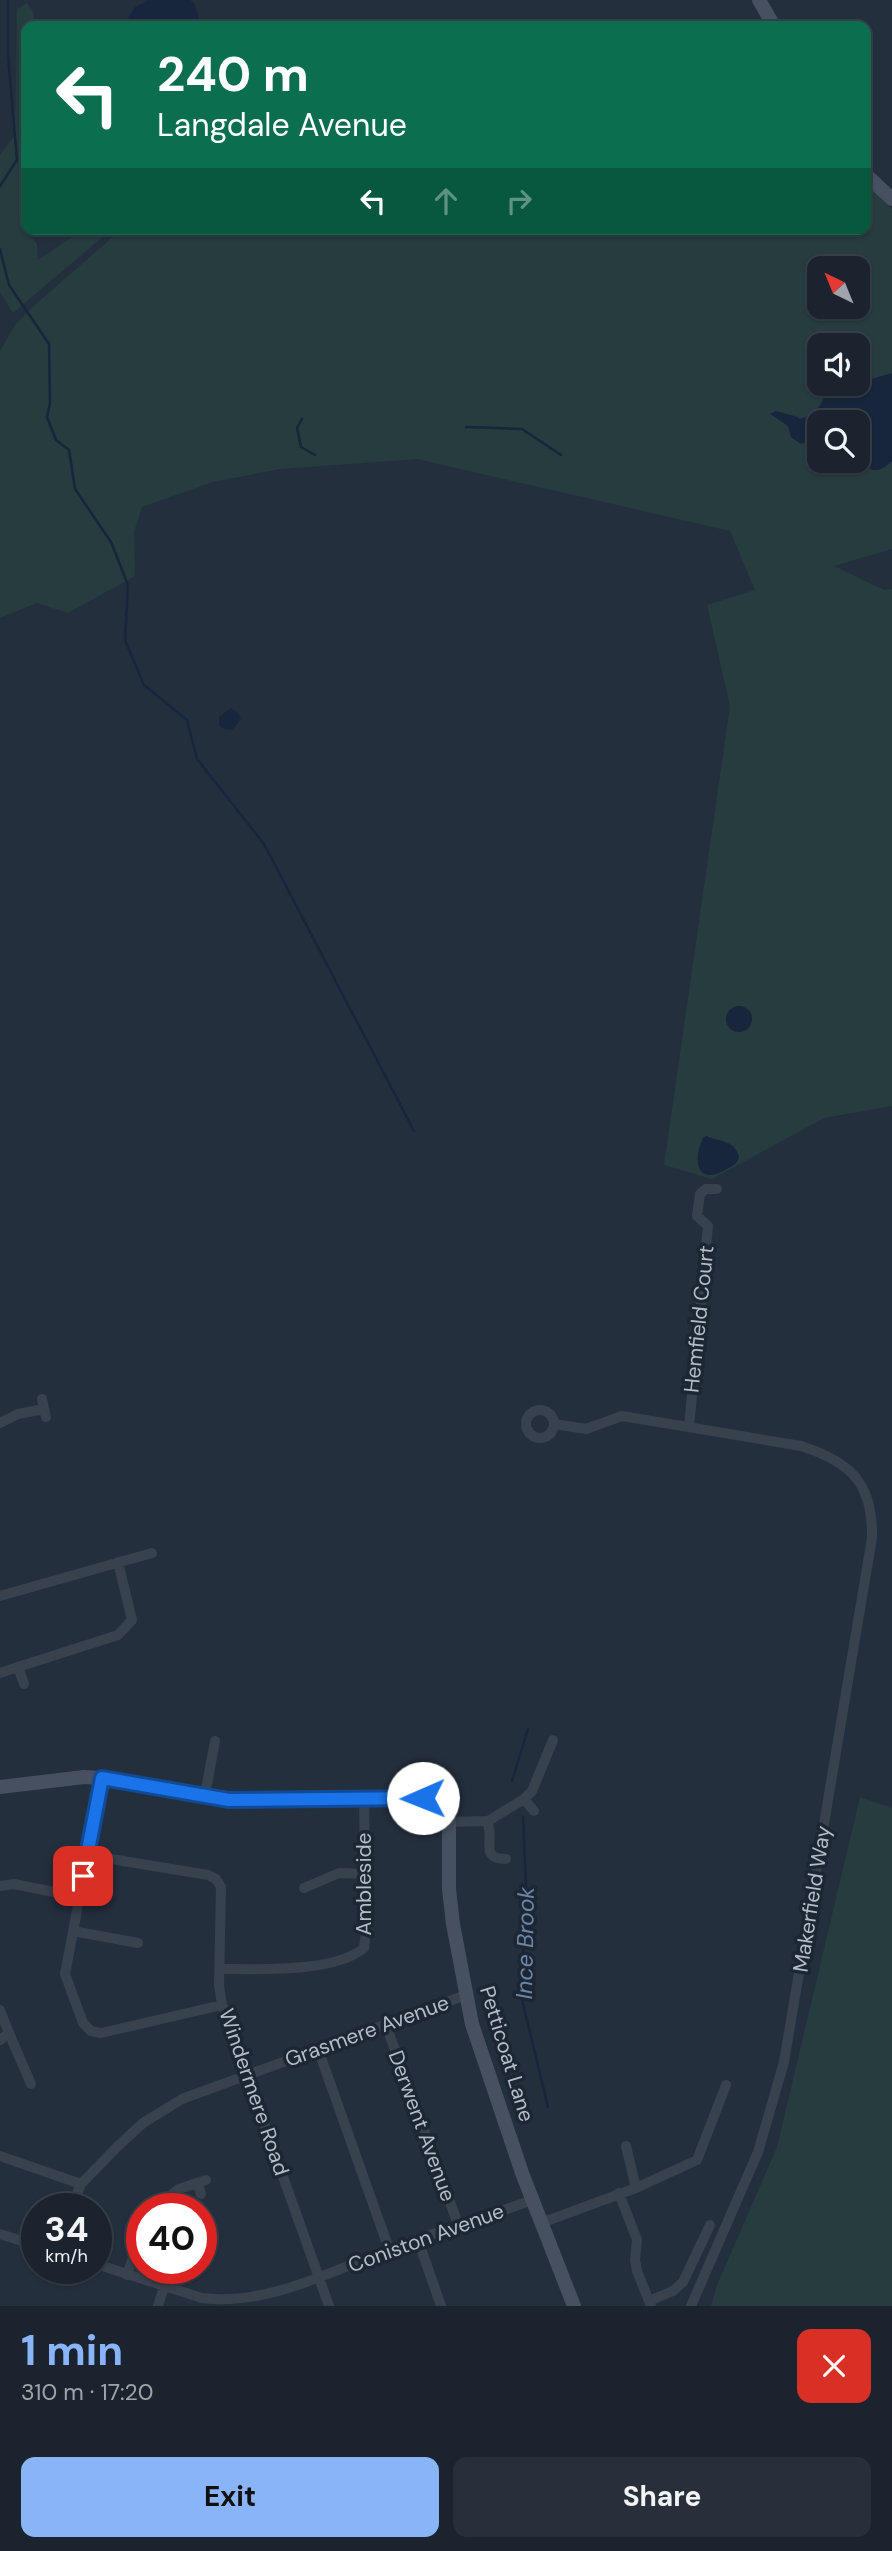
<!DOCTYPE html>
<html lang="en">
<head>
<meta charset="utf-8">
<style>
	body { margin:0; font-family:"DM Sans",sans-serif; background:#282f3a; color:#f1f3f6; height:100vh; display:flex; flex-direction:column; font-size:26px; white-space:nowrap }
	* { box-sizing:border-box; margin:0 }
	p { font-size:23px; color:#a0a4aa }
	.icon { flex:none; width:38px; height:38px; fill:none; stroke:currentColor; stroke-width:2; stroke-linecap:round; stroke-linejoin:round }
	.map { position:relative; height:2306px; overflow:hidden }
	.drawer { display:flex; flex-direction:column; background:#1b232e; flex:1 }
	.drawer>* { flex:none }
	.top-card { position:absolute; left:21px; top:21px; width:850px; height:214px; border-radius:14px; box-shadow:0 2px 5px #0004,0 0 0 2px #39404a; background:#0b6e4f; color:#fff; overflow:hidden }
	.needle { width:46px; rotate:317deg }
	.tools { position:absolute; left:807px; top:256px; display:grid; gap:14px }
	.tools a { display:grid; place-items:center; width:63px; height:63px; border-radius:14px; background:#1b232e; box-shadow:0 2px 5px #0004,0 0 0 2px #39404a; font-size:35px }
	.speed { position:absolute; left:21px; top:2193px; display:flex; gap:14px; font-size:35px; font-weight:700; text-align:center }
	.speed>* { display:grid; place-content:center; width:91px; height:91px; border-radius:50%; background:#1b232e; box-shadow:0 2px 5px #0004,0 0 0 2px #39404a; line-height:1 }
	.speed small { font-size:18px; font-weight:400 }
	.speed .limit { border:10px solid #d22; background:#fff; color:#111 }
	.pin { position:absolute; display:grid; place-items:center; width:60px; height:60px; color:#fff; margin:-30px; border-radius:14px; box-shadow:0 4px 10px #0006 }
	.me { position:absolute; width:77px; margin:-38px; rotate:269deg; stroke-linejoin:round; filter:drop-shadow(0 0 5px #0008) }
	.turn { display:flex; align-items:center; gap:24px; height:147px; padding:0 21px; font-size:32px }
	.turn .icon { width:91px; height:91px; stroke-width:2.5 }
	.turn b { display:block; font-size:49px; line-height:60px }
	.lanes { display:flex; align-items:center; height:66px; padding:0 21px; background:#0003; justify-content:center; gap:35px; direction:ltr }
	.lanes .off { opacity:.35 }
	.round { display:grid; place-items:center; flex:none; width:74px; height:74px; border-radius:14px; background:#282f3a }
	.summary { display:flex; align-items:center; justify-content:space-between; height:119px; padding:0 21px }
	h1 { font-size:42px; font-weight:700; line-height:52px; color:#8ab4f8 }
	.button { display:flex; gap:14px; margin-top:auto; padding:14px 21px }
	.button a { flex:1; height:80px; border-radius:14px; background:#8ab4f8; color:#111; font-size:28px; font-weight:700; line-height:80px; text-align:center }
	.button a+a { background:#282f3a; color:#f1f3f6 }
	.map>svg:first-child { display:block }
	.green { fill:#263c3f; fill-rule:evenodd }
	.water { fill:#17263c }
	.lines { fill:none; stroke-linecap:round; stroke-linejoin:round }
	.stream { stroke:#17263c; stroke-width:2.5 }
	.street { stroke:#38414e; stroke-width:10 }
	.secondary { stroke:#465061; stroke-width:14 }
	.route-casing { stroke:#114b97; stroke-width:18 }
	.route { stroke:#1a73e8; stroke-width:12 }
	.labels { text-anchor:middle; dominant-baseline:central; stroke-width:7; stroke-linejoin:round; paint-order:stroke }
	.street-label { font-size:21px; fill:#b4bcc9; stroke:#1d2633 }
	.water-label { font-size:23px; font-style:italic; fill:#6d86a8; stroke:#1d2633 }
</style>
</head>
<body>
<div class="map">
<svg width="892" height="2306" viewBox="0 0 892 2306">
	<rect width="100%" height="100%" fill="#242f3e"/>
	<!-- green -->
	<path class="green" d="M27 3 34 13V26H26V217L22 227 37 244 38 260 84 229H112L13 313 0 292V155L15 135 17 9Z
		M866 184 892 209V549L834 566 884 590 892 589V1106L824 1118 712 1179 664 1165 730 706 707 605 755 590 730 531 417 459 280 469 213 482 142 507 134 532 135 576 68 613 37 603 0 618V351L15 325 37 303 122 229H866ZM819 268H858V306H819ZM819 345H858V383H819ZM819 422H858V460H819Z
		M860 1797 892 1808V2306H711L717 2285 777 2147Z"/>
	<!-- water -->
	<path class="water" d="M149 0H190L194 3 199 18 185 26H132L128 18 135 7Z
		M892 373V461C875 477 870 469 854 460H858V422H819V450L813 452 806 442 801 444 791 437 788 426 770 414 776 411 798 417 799 419C811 417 820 408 824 397H830L858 383Z
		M231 708 238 713 241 719 232 730 224 729 219 725V717Z
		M726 1019a13 13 0 1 1 26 0a13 13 0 1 1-26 0Z
		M706 1136C720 1142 735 1140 739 1157 737 1164 734 1165 727 1169 697 1187 692 1161 703 1138Z"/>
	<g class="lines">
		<!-- stream -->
		<path class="stream" d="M0 186 17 160 8 56V0
			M0 249 9 285 49 344 50 403 47 417 56 440 69 450 75 489 111 542 128 585 125 640 144 685 187 720 197 759 264 844 414 1131
			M302 419 297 428 301 447 315 455
			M466 427 522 429 561 455
			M512 1781 528 1729
			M523 1817 527 1907 520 1991 548 2107"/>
		<!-- street -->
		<path class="street" d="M42 1399 46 1417
			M526 1424a14 14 0 1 1 28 0a14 14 0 1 1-28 0Z
			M0 1423 18 1414 44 1409
			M554 1424 586 1429 622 1416 801 1446C851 1462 873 1483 872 1538L784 2062 758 2152 691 2306
			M689 1427 708 1226 697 1216 700 1194 706 1189H717
			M0 1596 152 1553
			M18 1667 118 1635 132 1620 118 1562
			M0 1673 18 1667 24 1684
			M102 1778 65 1974 83 2023 91 2031 101 2033 222 2005
			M205 1795 215 1741
			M524 1799 534 1811
			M486 1821C497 1837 477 1859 506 1859
			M449 1822 488 1821 524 1799 532 1791 553 1740
			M87 1855 208 1875 216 1879 221 1887 219 1985 222 2005 329 2306
			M0 1886 14 1884 79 1897
			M304 1888 339 1873 364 1874
			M73 1931 138 1943
			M220 1969C258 1969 334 1973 364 1948L366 1932 364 1799
			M0 2010 9 2033 0 2040
			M386 2025 459 2227
			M9 2033 31 2084
			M318 2049 389 2249
			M626 2146 636 2188
			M0 2156 81 2184
			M619 2193 637 2240 635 2260 637 2271 651 2306
			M201 2194 197 2183 206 2180
			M71 2208 81 2184 118 2146 143 2123 182 2099 466 1995
			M154 2208 179 2189 197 2183
			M541 2223 636 2188 697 2160 726 2085
			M0 2234 37 2246
			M418 2240 441 2306
			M96 2264 202 2298C266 2306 327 2273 386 2251 434 2232 484 2218 532 2200
			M127 2275 142 2231
			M649 2301 673 2291 683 2282 710 2225
			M158 2306 164 2287"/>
		<!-- secondary -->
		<path class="secondary" d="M759 0 774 26
			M866 175 892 199
			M0 1787 84 1777 102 1778 229 1800 430 1798 442 1804 449 1822V1889L453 1924 472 2024 522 2173 574 2306"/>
	</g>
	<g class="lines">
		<!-- route casing -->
		<g class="route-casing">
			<path id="route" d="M83 1876 102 1778 229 1800 423 1798"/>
		</g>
		<!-- route -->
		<use href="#route" class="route"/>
	</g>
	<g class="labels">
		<!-- street labels -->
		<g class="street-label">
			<text transform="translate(699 1319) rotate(-84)">Hemfield Court</text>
			<text transform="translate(364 1884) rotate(-90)">Ambleside</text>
			<text transform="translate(812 1899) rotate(-81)">Makerfield Way</text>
			<text transform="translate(367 2031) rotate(-20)">Grasmere Avenue</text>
			<text transform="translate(507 2054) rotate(73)">Petticoat Lane</text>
			<text transform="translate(254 2092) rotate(71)">Windermere Road</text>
			<text transform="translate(422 2126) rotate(70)">Derwent Avenue</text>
			<text transform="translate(426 2238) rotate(-20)">Coniston Avenue</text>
		</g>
		<!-- water labels -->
		<g class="water-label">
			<text transform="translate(525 1943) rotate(-89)">Ince Brook</text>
		</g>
	</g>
</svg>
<div class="tools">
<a><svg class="needle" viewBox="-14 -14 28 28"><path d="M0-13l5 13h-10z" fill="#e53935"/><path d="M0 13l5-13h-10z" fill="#a0a4aa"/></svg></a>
<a><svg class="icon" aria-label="sound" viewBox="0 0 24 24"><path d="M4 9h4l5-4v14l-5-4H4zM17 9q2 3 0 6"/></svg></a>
<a><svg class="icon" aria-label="search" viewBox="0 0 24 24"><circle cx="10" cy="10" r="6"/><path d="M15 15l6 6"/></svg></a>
</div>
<div class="speed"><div>34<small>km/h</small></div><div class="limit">40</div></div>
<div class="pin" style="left:83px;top:1876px;background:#d93025"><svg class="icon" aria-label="arrive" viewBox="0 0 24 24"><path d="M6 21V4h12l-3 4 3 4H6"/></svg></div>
<svg class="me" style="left:423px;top:1798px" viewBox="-20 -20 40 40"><circle r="19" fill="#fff"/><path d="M0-13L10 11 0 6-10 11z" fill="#1a73e8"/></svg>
<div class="top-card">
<div class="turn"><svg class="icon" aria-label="left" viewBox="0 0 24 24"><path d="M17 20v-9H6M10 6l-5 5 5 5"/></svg><div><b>240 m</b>Langdale Avenue</div></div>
<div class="lanes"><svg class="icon" aria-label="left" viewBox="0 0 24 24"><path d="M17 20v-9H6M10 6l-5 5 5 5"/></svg><svg class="icon off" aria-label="ahead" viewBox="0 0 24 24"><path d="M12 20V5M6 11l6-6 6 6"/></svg><svg class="icon off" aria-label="right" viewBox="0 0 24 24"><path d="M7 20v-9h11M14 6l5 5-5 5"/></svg></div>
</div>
</div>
<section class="drawer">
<div class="summary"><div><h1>1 min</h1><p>310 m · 17:20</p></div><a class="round" style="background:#d93025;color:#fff"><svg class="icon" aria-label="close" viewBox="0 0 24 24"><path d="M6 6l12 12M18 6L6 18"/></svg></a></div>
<div class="button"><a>Exit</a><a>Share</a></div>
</section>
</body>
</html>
